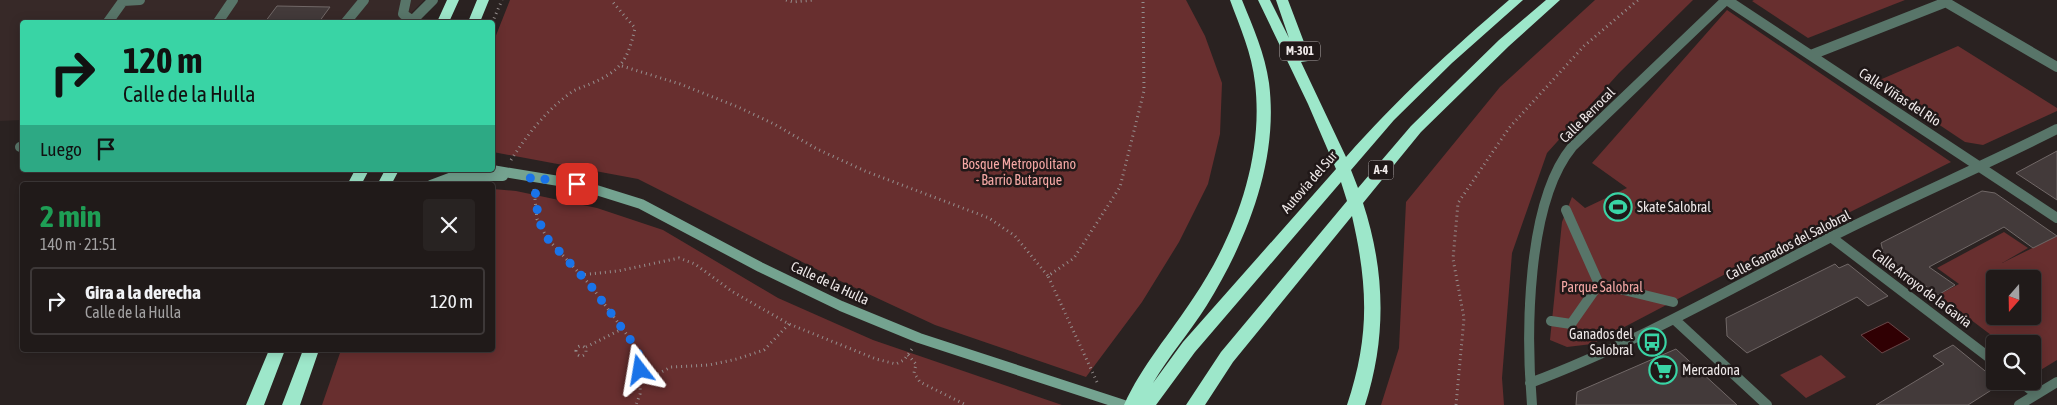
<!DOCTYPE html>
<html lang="es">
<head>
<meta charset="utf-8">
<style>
	body { margin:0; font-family:"Asap Condensed",sans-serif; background:#282322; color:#f1f3f6; height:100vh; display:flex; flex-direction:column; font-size:19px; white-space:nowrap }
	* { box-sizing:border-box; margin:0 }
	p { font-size:16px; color:#a2a1a2 }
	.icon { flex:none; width:28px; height:28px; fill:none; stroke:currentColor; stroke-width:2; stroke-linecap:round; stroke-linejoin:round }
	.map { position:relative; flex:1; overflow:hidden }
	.panel { position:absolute; left:20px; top:182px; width:475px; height:170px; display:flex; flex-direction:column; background:#201a19; border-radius:5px; box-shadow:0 2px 12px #0003,0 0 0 1px #3d3838 }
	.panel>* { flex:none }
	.top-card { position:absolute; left:20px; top:20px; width:475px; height:152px; border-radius:5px; box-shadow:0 2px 12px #0003,0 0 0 1px #3d3838; background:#39d4a5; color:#111; overflow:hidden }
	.needle { width:32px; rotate:200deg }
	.tools { position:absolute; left:1986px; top:270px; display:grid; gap:10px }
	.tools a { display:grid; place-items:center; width:55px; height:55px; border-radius:5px; background:#201a19; box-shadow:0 2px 12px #0003,0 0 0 1px #3d3838; font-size:25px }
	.pin { position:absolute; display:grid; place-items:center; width:42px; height:42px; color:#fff; margin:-21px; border-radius:10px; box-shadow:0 2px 8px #0006 }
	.me { position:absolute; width:55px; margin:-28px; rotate:346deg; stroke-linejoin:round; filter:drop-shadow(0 0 4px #0008) }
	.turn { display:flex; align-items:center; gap:18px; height:105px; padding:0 20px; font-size:22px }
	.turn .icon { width:65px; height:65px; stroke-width:2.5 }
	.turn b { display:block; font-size:35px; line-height:42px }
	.then { display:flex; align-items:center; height:48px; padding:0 20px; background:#0003; gap:10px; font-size:19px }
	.round { display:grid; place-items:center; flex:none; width:52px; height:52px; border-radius:5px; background:#282322 }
	.head { display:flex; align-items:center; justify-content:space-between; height:85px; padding:0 20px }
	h1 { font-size:30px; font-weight:700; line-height:38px; color:#1e9e55 }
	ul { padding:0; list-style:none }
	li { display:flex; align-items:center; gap:15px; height:68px; margin:0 10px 8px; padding:0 10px; border:2px solid #3d3838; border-radius:5px }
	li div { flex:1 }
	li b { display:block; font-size:19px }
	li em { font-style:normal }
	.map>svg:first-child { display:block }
	.built { fill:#372928 }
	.green { fill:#682f2f; fill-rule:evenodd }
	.water { fill:#300003; stroke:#694648 }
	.building { fill:#433a3a; stroke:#716867 }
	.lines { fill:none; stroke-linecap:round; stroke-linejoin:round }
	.path { stroke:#958e8d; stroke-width:3; stroke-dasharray:1 4; stroke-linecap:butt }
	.lane { stroke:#587569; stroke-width:10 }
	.street { stroke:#587569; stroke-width:10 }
	.secondary { stroke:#74a390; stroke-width:10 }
	.highway { fill:#9de7ca; fill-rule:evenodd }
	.route { stroke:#1a73e8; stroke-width:9; stroke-dasharray:0 16.2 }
	.labels { text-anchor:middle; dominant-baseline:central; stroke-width:5; stroke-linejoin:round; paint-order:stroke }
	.shield { fill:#201818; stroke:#b0aaaa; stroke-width:1 }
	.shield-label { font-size:12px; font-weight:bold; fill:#eee8e8 }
	.street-label { font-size:14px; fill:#eee8e8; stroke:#201818 }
	.park-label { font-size:14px; fill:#f4a7a4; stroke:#201818 }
	.poi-label { font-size:14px; fill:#eee8e8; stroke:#201818; text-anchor:start }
</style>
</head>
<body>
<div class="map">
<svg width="2057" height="405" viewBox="0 0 2057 405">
	<rect width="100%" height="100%" fill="#2a2221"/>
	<!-- built -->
	<path class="built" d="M0 0H424L411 13 425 20 424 22H22V120L0 121Z"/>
	<!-- green -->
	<path class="green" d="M510 0H1186L1205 36 1222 83 1220 134 1208 184 1179 242 1142 302 1086 377 935 325 834 278 638 179 493 152V43Z
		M1595 0H1693L1619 73 1547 153 1512 253 1502 378 1504 405H1381L1399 348 1406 202 1500 87Z
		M1754 0H1905L1808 38 1752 1Z
		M1727 10 1951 162 1733 270 1592 344 1567 347 1550 340 1562 222 1572 197 1585 208 1627 188 1592 163Z
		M1958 46 2057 108V111L1983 145 1965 142 1875 82Z
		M493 189 516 191 597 208 663 230 778 298 873 340 1062 405H322L341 350H492Z
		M2004 232 2028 248 2002 263 2057 236V360L2039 371 2033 366 2032 344H2003L1938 295 1959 284 1937 268ZM1995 279H2032V316H1995Z
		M1821 355 1846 377 1806 398 1780 375Z"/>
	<!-- water -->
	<path class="water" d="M1888 322 1910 339 1882 353 1861 335Z"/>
	<!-- building -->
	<path class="building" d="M277 6 330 7 319 22H265Z
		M2057 151V200L2016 173Z
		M1982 191 1995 193 2057 236 2033 248 2004 227 1929 267 1955 285 1938 295 1884 256 1881 243Z
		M1835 264 1839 268 1848 264 1888 296 1868 306 1857 297 1747 353 1727 336 1726 318Z
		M1953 345 1995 379 1996 381 1989 385 1993 389 1968 405H1876L1944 364 1933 356Z
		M1676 349 1737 405H1576L1577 392Z"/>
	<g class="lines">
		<!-- path -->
		<path class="path" d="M786 0 793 2 813 0
			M492 23 502 0
			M622 66 680 84 738 107 774 124 817 149 865 171 989 218 1015 236 1048 276
			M511 160C527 135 545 112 569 94 575 89 583 87 590 84 621 71 628 60 635 28L611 0
			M534 189 537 219 547 238 591 286 630 339 641 358 640 394 636 405
			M580 275 618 271 679 258 695 264 733 292 789 324 876 359 896 364 904 360 912 349
			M576 351a5 5 0 1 1 10 0a5 5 0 1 1-10 0Z
			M586 347 622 329
			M908 355 916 364 914 373 920 382 966 405
			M1097 382 1048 276 1074 258 1120 187 1144 91 1143 0
			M640 383 671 367 709 365 737 359 764 350 789 324
			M1456 405 1464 318 1453 259 1458 203 1509 128 1584 46 1638 0"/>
		<!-- lane -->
		<path class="lane" d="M406 0 403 14 413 21
			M108 22 123 1 140 0
			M218 22 233 0
			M346 22 364 0
			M411 22 433 0
			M20 147H22"/>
		<!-- street -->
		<path class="street" d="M1727 0 2057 218
			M1942 0 2057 67
			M1811 55 1946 2
			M1566 210 1599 284
			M1831 237 1995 362
			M1674 319 1767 405
			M1551 321 1571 324 1599 284 1673 302
			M2020 381 2036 394
			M1530 383C1634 344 1730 289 1829 238 1904 200 1982 167 2057 129
			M1532 405C1526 335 1526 203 1572 147L1726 0
			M2019 405 2057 382"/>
		<!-- secondary -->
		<path class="secondary" d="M492 170 577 184 641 204 760 267 841 306 919 338 1124 405
			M431 185 455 176H503"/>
		<!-- highway -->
		<path class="highway" d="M447 0H459L449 22H437Z
			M477 0H489L480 22H468Z
			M1230 0H1242C1253 27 1265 54 1269 83 1279 161 1247 240 1207 305 1190 332 1169 356 1153 383L1183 342 1336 169 1308 104 1258 0H1270L1289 38 1276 0H1288L1310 58 1308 61 1301 62 1346 157C1398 98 1450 51 1509 0H1523L1452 63 1394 120 1351 170 1358 188 1411 126 1499 40 1546 0H1560L1509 46 1421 132 1363 203C1385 270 1387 337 1365 405H1347C1370 336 1368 286 1352 216L1233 362 1205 405H1186L1221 352 1347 201 1341 182 1195 352 1156 405H1124C1142 365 1170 334 1194 297 1235 236 1264 158 1255 83 1252 54 1240 27 1230 0Z
			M355 170H369L361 185H347Z
			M385 170H399L391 185H377Z
			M269 350H285L264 405H246Z
			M303 350H319L300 405H282Z"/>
	</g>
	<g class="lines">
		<!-- route -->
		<path class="route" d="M577 184 530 177 536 195 538 219 547 238 591 286 630 339 641 358 640 370"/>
	</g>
	<!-- icons -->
	<defs>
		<g id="stadium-ring" transform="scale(1.4375)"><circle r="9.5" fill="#201818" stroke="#39d4a5" stroke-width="1.5"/><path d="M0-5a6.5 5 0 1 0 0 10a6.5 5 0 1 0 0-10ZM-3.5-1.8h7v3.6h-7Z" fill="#39d4a5"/></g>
		<g id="bus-ring" transform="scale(1.4375)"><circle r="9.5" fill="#201818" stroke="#39d4a5" stroke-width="1.5"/><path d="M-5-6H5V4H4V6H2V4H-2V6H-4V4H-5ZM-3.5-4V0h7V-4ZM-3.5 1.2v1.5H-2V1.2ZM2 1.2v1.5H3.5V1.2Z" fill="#39d4a5"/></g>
		<g id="supermarket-ring" transform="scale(1.4375)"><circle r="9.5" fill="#201818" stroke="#39d4a5" stroke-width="1.5"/><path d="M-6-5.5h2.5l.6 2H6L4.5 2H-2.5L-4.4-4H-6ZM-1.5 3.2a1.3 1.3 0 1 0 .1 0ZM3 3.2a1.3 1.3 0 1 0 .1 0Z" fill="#39d4a5"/></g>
	</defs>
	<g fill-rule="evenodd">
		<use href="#stadium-ring" x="1618" y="207"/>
		<use href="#bus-ring" x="1652" y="342"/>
		<use href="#supermarket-ring" x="1663" y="370"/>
	</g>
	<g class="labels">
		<!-- shield labels -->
		<g class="shield">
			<rect x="1280" y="41.5" width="40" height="19" rx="4"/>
			<rect x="1368.5" y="160.5" width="25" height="19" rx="4"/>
		</g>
		<g class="shield-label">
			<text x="1300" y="51">M-301</text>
			<text x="1381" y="170">A-4</text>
		</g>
		<!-- street labels -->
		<g class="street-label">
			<text transform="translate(1900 97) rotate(33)">Calle Viñas del Río</text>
			<text transform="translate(1587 115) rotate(-45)">Calle Berrocal</text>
			<text transform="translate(1309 182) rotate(-49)">Autovía del Sur</text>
			<text transform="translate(1788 245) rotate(-27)">Calle Ganados del Salobral</text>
			<text transform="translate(830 283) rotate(25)">Calle de la Hulla</text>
			<text transform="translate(1922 288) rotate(37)">Calle Arroyo de la Gavia</text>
		</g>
		<!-- park labels -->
		<g class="park-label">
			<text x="1019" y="164">Bosque Metropolitano<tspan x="1019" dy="16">- Barrio Butarque</tspan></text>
			<text x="1602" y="287">Parque Salobral</text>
		</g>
		<!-- poi labels -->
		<g class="poi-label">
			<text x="1637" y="207">Skate Salobral</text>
			<text x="1633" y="334" text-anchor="end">Ganados del<tspan x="1633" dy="16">Salobral</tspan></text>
			<text x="1682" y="370">Mercadona</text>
		</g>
	</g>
</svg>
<div class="tools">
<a><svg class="needle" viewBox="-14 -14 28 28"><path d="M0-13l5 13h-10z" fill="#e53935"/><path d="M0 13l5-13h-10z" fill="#a2a1a2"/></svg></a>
<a><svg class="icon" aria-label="search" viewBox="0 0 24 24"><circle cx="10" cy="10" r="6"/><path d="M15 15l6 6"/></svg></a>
</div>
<div class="pin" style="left:577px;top:184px;background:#d93025"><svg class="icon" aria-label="arrive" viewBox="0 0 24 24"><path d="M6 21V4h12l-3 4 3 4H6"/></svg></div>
<svg class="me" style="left:640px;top:370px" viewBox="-20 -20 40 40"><path d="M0-17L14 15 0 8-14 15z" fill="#1a73e8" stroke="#fff" stroke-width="4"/></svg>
<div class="top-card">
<div class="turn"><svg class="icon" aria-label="right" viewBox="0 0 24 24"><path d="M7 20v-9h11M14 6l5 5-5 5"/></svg><div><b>120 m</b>Calle de la Hulla</div></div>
<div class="then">Luego<svg class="icon" aria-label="arrive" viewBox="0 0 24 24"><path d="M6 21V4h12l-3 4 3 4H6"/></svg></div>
</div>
<section class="panel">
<div class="head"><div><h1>2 min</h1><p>140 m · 21:51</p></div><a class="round"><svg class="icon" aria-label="close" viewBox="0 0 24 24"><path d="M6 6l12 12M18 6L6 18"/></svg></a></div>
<ul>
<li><svg class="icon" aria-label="right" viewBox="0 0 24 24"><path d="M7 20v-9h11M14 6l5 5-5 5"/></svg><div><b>Gira a la derecha</b><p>Calle de la Hulla</p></div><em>120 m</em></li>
</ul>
</section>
</div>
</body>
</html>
